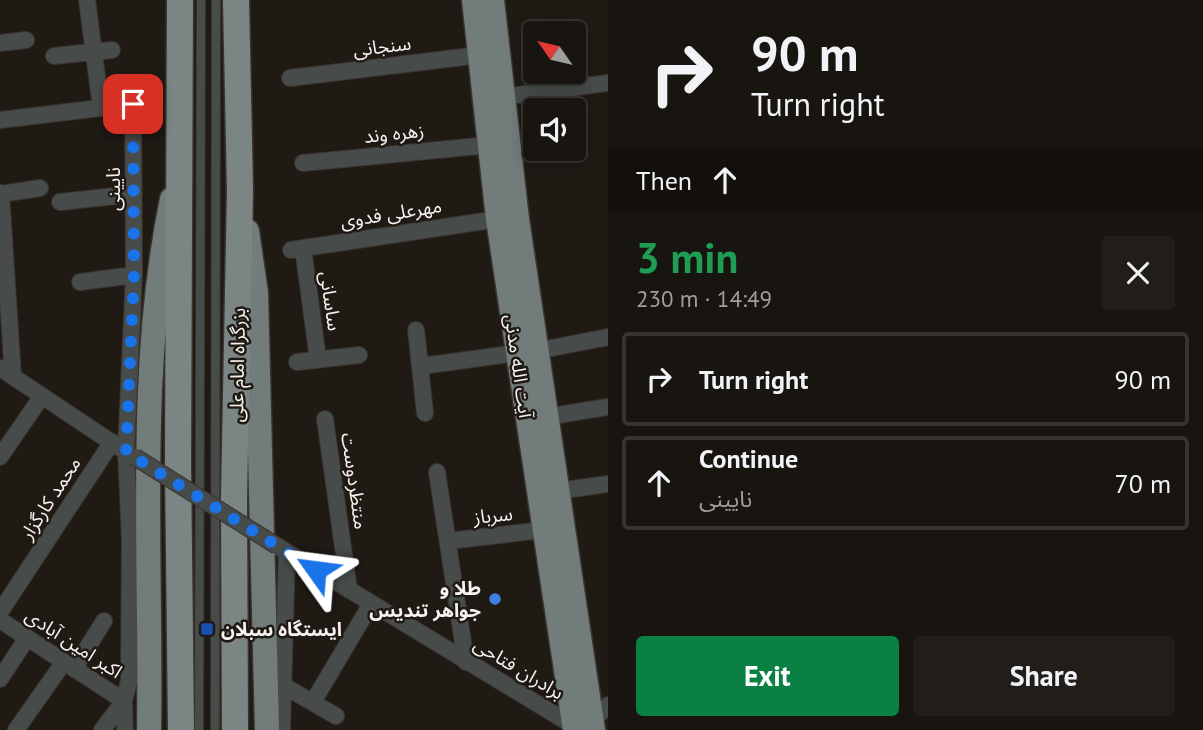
<!DOCTYPE html>
<html lang="en">
<head>
<meta charset="utf-8">
<style>
	body { margin:0; font-family:"PT Sans","Noto Sans Arabic",sans-serif; background:#211d19; color:#f1f3f6; height:100vh; display:flex; flex-direction:column; font-size:26px; white-space:nowrap }
	* { box-sizing:border-box; margin:0 }
	p { font-size:23px; color:#9f9e9f }
	.icon { flex:none; width:38px; height:38px; fill:none; stroke:currentColor; stroke-width:2; stroke-linecap:round; stroke-linejoin:round }
	.map { position:relative; flex:1; overflow:hidden }
	.side { display:flex; flex-direction:column; background:#181410; width:595px }
	.side>* { flex:none }
	.guide { background:#181410; color:#f1f3f6; overflow:hidden }
	.needle { width:46px; rotate:304deg }
	.fabs { position:absolute; left:523px; top:21px; display:grid; gap:14px }
	.fabs a { display:grid; place-items:center; width:63px; height:63px; border-radius:7px; background:#181410; box-shadow:0 4px 18px #0003,0 0 0 2px #363330; font-size:35px }
	.pin { position:absolute; display:grid; place-items:center; width:60px; height:60px; color:#fff; margin:-30px; border-radius:14px; box-shadow:0 4px 10px #0006 }
	.me { position:absolute; width:77px; margin:-38px; rotate:301deg; stroke-linejoin:round; filter:drop-shadow(0 0 5px #0008) }
	.turn { display:flex; align-items:center; gap:24px; height:147px; padding:0 28px; font-size:32px }
	.turn .icon { width:91px; height:91px; stroke-width:2.5 }
	.turn b { display:block; font-size:49px; line-height:60px }
	.then { display:flex; align-items:center; height:66px; padding:0 28px; background:#0003; gap:14px; font-size:26px }
	.round { display:grid; place-items:center; flex:none; width:74px; height:74px; border-radius:7px; background:#211d19 }
	.overview { display:flex; align-items:center; justify-content:space-between; height:119px; padding:0 28px }
	h1 { font-size:42px; font-weight:600; line-height:52px; color:#1e9e55 }
	.button { display:flex; gap:14px; margin-top:auto; padding:14px 28px }
	.button a { flex:1; height:80px; border-radius:7px; background:#0b8043; color:#fff; font-size:28px; font-weight:600; line-height:80px; text-align:center }
	.button a+a { background:#211d19; color:#f1f3f6 }
	ul { padding:0; list-style:none }
	li { display:flex; align-items:center; gap:21px; height:94px; margin:0 14px 10px; padding:0 14px; border:4px solid #363330; border-radius:7px }
	li div { flex:1 }
	li b { display:block; font-size:26px }
	li em { font-style:normal }
	main { display:flex; flex:1; min-height:0 }
	.map>svg:first-child { display:block }
	.lines { fill:none; stroke-linecap:round; stroke-linejoin:round }
	.service-casing { stroke:#3a342f; stroke-width:10 }
	.minor-casing { stroke:#3a342f; stroke-width:18 }
	.primary-casing { stroke:#3a342f; stroke-width:27 }
	.trunk-casing { stroke:#3a342f; stroke-width:29 }
	.service { stroke:#474c4b; stroke-width:8 }
	.minor { stroke:#474c4b; stroke-width:16 }
	.primary { stroke:#727c7a; stroke-width:24 }
	.trunk { stroke:#7b8684; stroke-width:26 }
	.minor-bridge-casing { stroke:#3a342f; stroke-width:18; stroke-linecap:butt }
	.minor-bridge { stroke:#474c4b; stroke-width:16 }
	.route { stroke:#1a73e8; stroke-width:12; stroke-dasharray:0 21.6 }
	.shop-dot { fill:#3f7fe0; stroke:#201a15; stroke-width:2.5 }
	.transit-dot { fill:#1a4fb4; stroke:#201a15; stroke-width:2.5 }
	.labels { text-anchor:middle; dominant-baseline:central; stroke-width:5; stroke-linejoin:round; paint-order:stroke }
	.street-label { font-size:19px; fill:#f7f3ef; stroke:#201a15 }
	.poi-label { font-size:19px; font-weight:bold; fill:#f7f3ef; stroke:#201a15; text-anchor:end }
</style>
</head>
<body>
<main>
<div class="map">
<svg width="608" height="730" viewBox="0 0 608 730">
	<rect width="100%" height="100%" fill="#201a15"/>
	<g class="lines">
		<!-- service casing -->
		<g class="service-casing">
			<path id="service" d="M199 730 201 0
				M215 730 216 0"/>
		</g>
		<!-- minor casing -->
		<g class="minor-casing">
			<path id="minor" d="M87 0 101 108
				M0 43 26 40
				M54 56 112 50
				M290 78 480 55
				M502 97 608 83
				M0 120 133 104 134 275 126 451 130 540 129 681 124 701 125 730
				M303 163 489 145
				M1 193 13 376
				M0 194 40 188
				M60 202 134 194
				M303 248 318 359
				M291 250 498 219
				M80 282 134 275
				M416 330 425 413
				M536 351 608 337
				M297 362 359 355
				M422 366 517 353
				M0 368 120 448
				M546 417 608 407
				M325 419 349 590
				M0 457 42 396
				M437 472 466 662
				M558 491 608 484
				M448 541 543 530
				M277 546 574 726
				M0 612 112 442
				M0 620 124 701 102 730
				M74 669 104 621
				M0 679 27 638
				M284 686 336 716
				M313 702 371 604
				M592 722 608 705
				M16 730 64 662
				M282 730 287 552"/>
		</g>
		<!-- primary casing -->
		<g class="primary-casing">
			<path id="primary" d="M474 0 498 219 575 730
				M492 0 517 219 593 730
				M247 231 256 293 267 730
				M149 730C152 554 136 373 172 199"/>
		</g>
		<!-- trunk casing -->
		<g class="trunk-casing">
			<path id="trunk" d="M180 0 178 464 181 730
				M235 730 234 499 240 190 236 0"/>
		</g>
		<!-- service -->
		<use href="#service" class="service"/>
		<!-- minor -->
		<use href="#minor" class="minor"/>
		<!-- primary -->
		<use href="#primary" class="primary"/>
		<!-- trunk -->
		<use href="#trunk" class="trunk"/>
		<!-- minor-bridge casing -->
		<g class="minor-bridge-casing">
			<path id="minor-bridge" d="M135 457 277 546"/>
		</g>
		<!-- minor-bridge -->
		<use href="#minor-bridge" class="minor-bridge"/>
	</g>
	<g class="lines">
		<!-- route -->
		<path class="route" d="M133 104 134 275 126 452 316 570"/>
	</g>
	<!-- markers -->
	<circle class="shop-dot" cx="495" cy="599" r="7"/>
	<rect class="transit-dot" x="200" y="622" width="14" height="14" rx="3.5"/>
	<g class="labels">
		<!-- street labels -->
		<g class="street-label">
			<text transform="translate(382 46) rotate(-7)">سنجانی</text>
			<text transform="translate(394 133) rotate(-6)">زهره وند</text>
			<text transform="translate(113 189) rotate(-90)">نایینی</text>
			<text transform="translate(391 213) rotate(-9)">مهرعلی فدوی</text>
			<text transform="translate(331 301) rotate(82)">ساسانی</text>
			<text transform="translate(237 365) rotate(-89)">بزرگراه امام علی</text>
			<text transform="translate(519 366) rotate(82)">آیت الله مدنی</text>
			<text transform="translate(355 481) rotate(82)">منتظردوست</text>
			<text transform="translate(50 498) rotate(-57)">محمد کارگزار</text>
			<text transform="translate(493 515) rotate(-6)">سرباز</text>
			<text transform="translate(74 643) rotate(33)">اکبر امین آبادی</text>
			<text transform="translate(519 668) rotate(31)">برادران فتاحی</text>
		</g>
		<!-- poi labels -->
		<g class="poi-label">
			<text x="481" y="588">طلا و<tspan x="481" dy="22">جواهر تندیس</tspan></text>
			<text x="221" y="629" text-anchor="start">ایستگاه سبلان</text>
		</g>
	</g>
</svg>
<div class="fabs">
<a><svg class="needle" viewBox="-14 -14 28 28"><path d="M0-13l5 13h-10z" fill="#e53935"/><path d="M0 13l5-13h-10z" fill="#9f9e9f"/></svg></a>
<a><svg class="icon" aria-label="sound" viewBox="0 0 24 24"><path d="M4 9h4l5-4v14l-5-4H4zM17 9q2 3 0 6"/></svg></a>
</div>
<div class="pin" style="left:133px;top:104px;background:#d93025"><svg class="icon" aria-label="arrive" viewBox="0 0 24 24"><path d="M6 21V4h12l-3 4 3 4H6"/></svg></div>
<svg class="me" style="left:316px;top:570px" viewBox="-20 -20 40 40"><path d="M0-17L14 15 0 8-14 15z" fill="#1a73e8" stroke="#fff" stroke-width="4"/></svg>
</div>
<section class="side">
<div class="guide">
<div class="turn"><svg class="icon" aria-label="right" viewBox="0 0 24 24"><path d="M7 20v-9h11M14 6l5 5-5 5"/></svg><div><b>90 m</b>Turn right</div></div>
<div class="then">Then<svg class="icon" aria-label="ahead" viewBox="0 0 24 24"><path d="M12 20V5M6 11l6-6 6 6"/></svg></div>
</div>
<div class="overview"><div><h1>3 min</h1><p>230 m · 14:49</p></div><a class="round"><svg class="icon" aria-label="close" viewBox="0 0 24 24"><path d="M6 6l12 12M18 6L6 18"/></svg></a></div>
<ul>
<li><svg class="icon" aria-label="right" viewBox="0 0 24 24"><path d="M7 20v-9h11M14 6l5 5-5 5"/></svg><div><b>Turn right</b></div><em>90 m</em></li>
<li><svg class="icon" aria-label="ahead" viewBox="0 0 24 24"><path d="M12 20V5M6 11l6-6 6 6"/></svg><div><b>Continue</b><p>نایینی</p></div><em>70 m</em></li>
</ul>
<div class="button"><a>Exit</a><a>Share</a></div>
</section>
</main>
</body>
</html>
